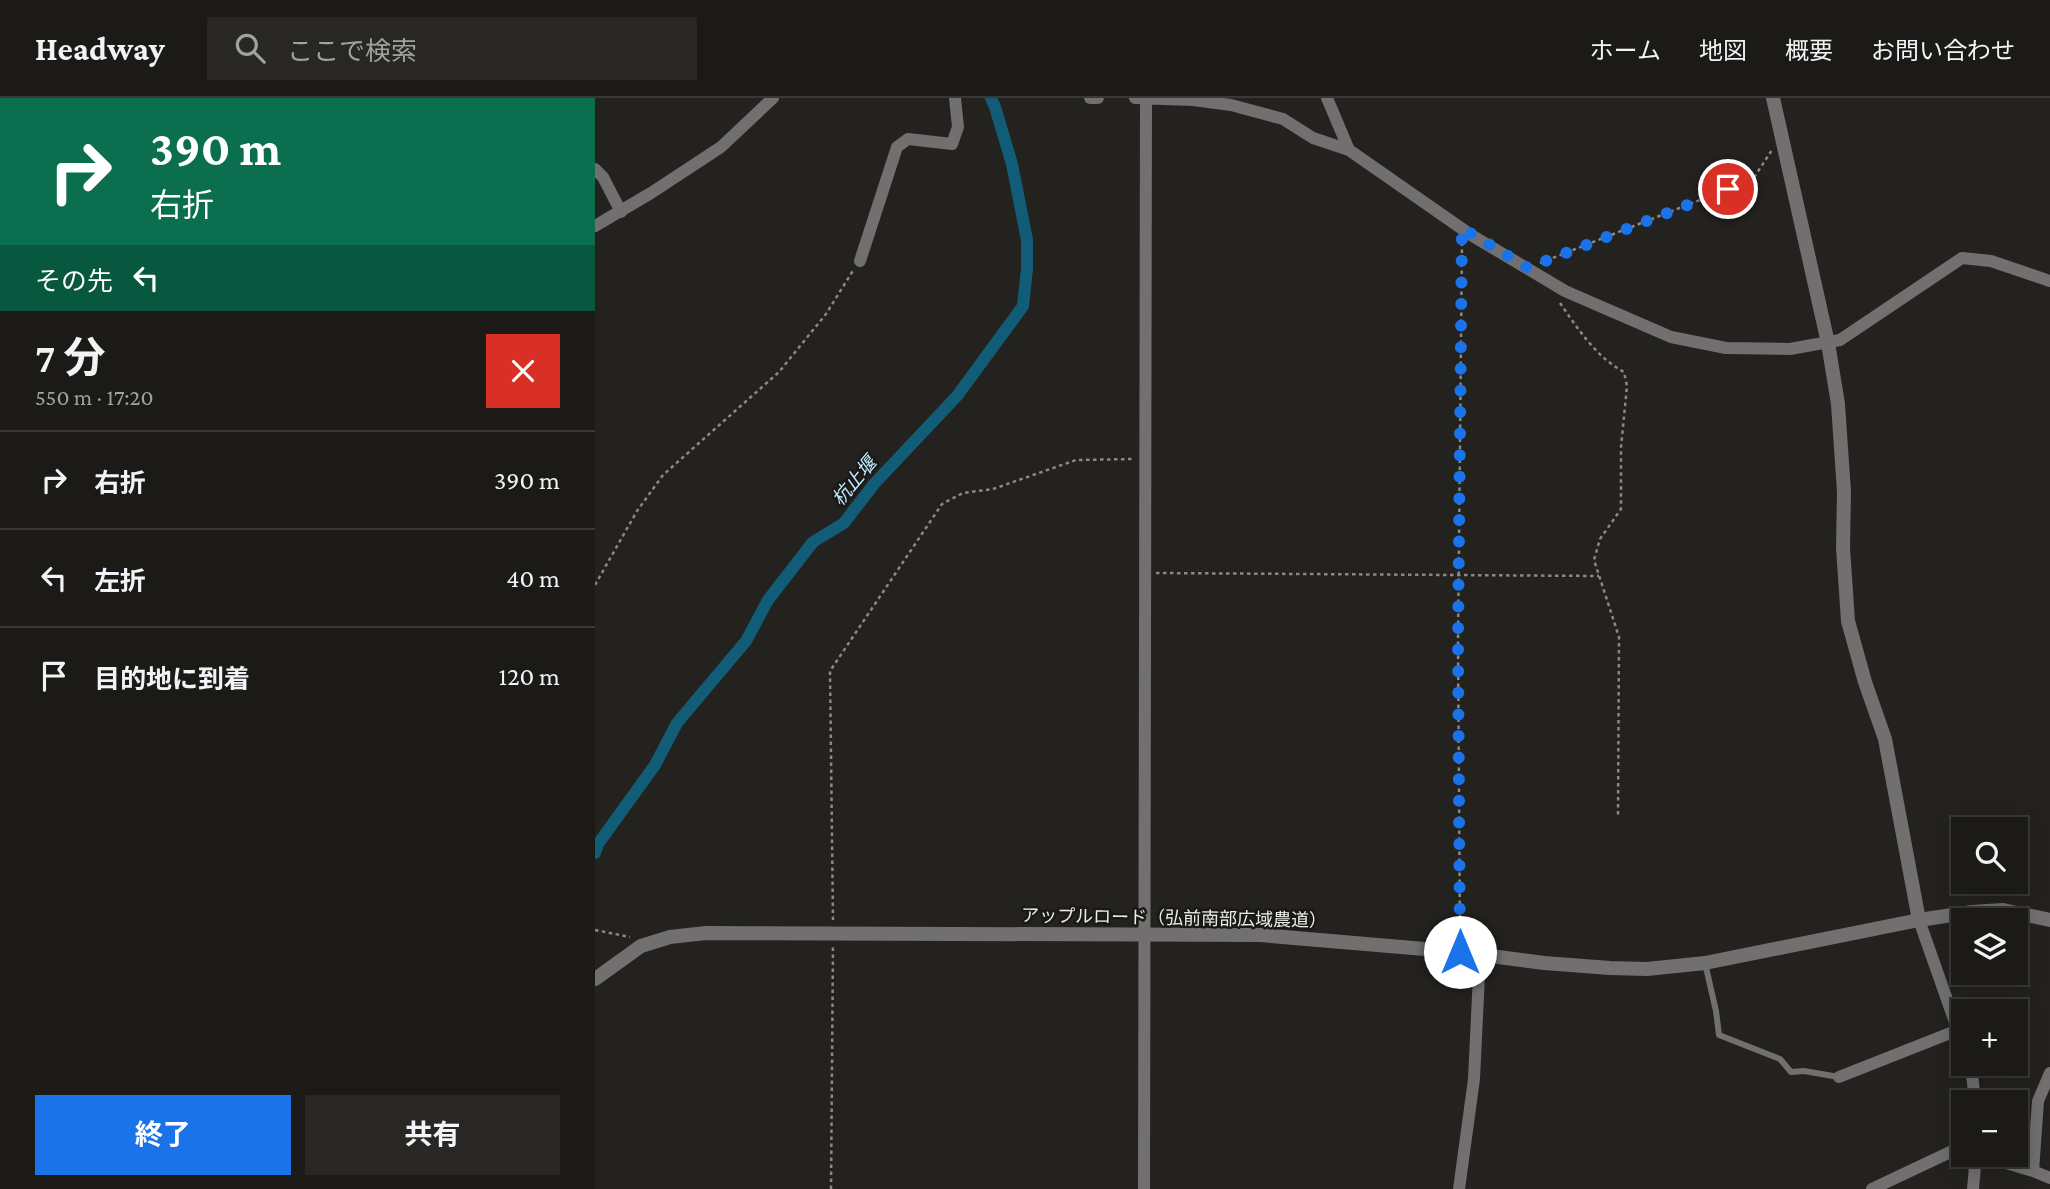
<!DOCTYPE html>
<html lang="ja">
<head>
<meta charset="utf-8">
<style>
	body { margin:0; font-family:"Crimson Pro","Noto Sans JP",serif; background:#282724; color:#f1f3f6; height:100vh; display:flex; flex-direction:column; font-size:26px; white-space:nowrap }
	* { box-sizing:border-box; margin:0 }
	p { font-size:23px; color:#a0a1a1 }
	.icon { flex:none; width:38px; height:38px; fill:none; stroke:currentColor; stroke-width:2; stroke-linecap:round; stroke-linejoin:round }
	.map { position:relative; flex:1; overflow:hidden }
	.drawer { display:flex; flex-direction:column; background:#1b1a17; width:595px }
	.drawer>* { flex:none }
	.banner { background:#0b6e4f; color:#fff; overflow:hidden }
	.tools { position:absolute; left:1356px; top:719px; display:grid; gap:14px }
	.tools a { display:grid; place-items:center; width:77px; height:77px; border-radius:0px; background:#1b1a17; box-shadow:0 4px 18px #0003,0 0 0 2px #393836; font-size:35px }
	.pin { position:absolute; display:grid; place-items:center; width:60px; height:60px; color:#fff; margin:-30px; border:4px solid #fff; border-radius:50%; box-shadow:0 2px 7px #0007 }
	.me { position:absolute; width:77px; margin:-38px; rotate:0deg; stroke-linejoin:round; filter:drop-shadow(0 0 5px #0008) }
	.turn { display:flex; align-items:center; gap:24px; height:147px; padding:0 35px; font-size:32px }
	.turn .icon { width:91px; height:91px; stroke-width:2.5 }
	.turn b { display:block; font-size:49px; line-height:60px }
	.then { display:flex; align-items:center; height:66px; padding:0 35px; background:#0003; gap:14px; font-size:26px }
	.round { display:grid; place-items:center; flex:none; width:74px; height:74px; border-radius:0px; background:#282724 }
	.summary { display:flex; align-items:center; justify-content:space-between; height:119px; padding:0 35px }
	h1 { font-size:42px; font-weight:700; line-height:52px }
	.cta { display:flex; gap:14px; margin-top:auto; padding:14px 35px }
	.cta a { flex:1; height:80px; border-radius:0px; background:#1a73e8; color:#fff; font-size:28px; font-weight:700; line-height:80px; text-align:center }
	.cta a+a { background:#282724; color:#f1f3f6 }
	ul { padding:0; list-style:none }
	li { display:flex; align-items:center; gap:21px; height:98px; padding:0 35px; border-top:2px solid #393836 }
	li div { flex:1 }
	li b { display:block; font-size:26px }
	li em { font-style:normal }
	header { display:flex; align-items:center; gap:42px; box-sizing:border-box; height:98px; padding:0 35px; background:#1b1a17; border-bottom:2px solid #393836 }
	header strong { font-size:33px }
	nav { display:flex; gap:38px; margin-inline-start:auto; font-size:24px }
	.search { width:490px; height:63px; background:#282724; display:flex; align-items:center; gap:18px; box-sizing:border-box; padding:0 24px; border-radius:0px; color:#a0a1a1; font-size:26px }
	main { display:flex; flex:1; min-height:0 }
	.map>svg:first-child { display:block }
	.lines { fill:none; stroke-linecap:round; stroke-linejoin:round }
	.canal { stroke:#115d78; stroke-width:12 }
	.path { stroke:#8b8987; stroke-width:2.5; stroke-dasharray:3.5 3.5; stroke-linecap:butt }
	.service { stroke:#716f6f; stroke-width:6 }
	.minor { stroke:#716f6f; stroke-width:12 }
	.tertiary { stroke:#716f6f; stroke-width:14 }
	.route { stroke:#1a73e8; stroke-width:12; stroke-dasharray:0 21.6 }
	.labels { text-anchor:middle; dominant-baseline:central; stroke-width:5; stroke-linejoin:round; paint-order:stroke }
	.street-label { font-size:18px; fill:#ecebe9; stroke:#1a1916 }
	.water-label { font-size:19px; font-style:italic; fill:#bde9fd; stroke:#1a1916 }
</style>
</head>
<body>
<header>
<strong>Headway</strong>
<div class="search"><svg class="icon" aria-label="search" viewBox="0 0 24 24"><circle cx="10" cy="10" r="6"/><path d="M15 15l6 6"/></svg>ここで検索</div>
<nav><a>ホーム</a><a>地図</a><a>概要</a><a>お問い合わせ</a></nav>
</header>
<main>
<section class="drawer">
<div class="banner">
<div class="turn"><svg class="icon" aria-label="right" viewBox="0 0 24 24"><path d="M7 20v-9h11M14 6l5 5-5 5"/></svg><div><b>390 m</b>右折</div></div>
<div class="then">その先<svg class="icon" aria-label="left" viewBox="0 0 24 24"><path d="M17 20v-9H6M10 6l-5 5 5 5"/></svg></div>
</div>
<div class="summary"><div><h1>7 分</h1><p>550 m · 17:20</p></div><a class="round" style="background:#d93025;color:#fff"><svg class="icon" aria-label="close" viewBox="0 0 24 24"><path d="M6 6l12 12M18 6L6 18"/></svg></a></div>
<ul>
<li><svg class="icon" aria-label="right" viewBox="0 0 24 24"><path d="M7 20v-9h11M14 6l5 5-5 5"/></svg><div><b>右折</b></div><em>390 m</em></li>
<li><svg class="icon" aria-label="left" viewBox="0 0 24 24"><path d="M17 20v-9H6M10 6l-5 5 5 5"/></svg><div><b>左折</b></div><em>40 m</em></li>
<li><svg class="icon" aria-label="arrive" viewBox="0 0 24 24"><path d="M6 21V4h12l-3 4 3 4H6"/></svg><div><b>目的地に到着</b></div><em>120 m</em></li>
</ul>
<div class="cta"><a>終了</a><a>共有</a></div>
</section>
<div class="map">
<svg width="1455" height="1091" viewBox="0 0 1455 1091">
	<rect width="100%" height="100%" fill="#24221f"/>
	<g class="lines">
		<!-- canal -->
		<path class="canal" d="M0 755 3 746 60 667 82 625 151 543 173 502 218 444 249 425 279 386 362 298 428 208 432 171V142L417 66 400 9 396 0"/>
		<!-- path -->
		<path class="path" d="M945 165 1158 81 1177 52
			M965 205C983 231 1001 259 1029 274L1032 288 1026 349V411L1005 441 999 462 1024 539 1023 718
			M561 475 1004 478
			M0 487 42 413 68 377 184 274 231 216 259 171
			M238 822 235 573 347 406 368 395 398 391 481 362 540 361
			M0 832 35 839
			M865 841 863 544 867 144
			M236 1091 238 846"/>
		<!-- service -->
		<path class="service" d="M1110 865 1121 913 1124 937 1185 961 1196 974 1209 973 1244 979"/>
		<!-- minor -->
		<path class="minor" d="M495 0H503
			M540 0 598 2 636 7 688 21 718 40 754 52 876 137 970 193 1076 239 1131 250 1195 251 1245 242 1367 160 1396 163 1455 183
			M732 0 754 52
			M0 71 8 79 26 114
			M0 128 56 95 126 49 178 0
			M265 163 302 49 313 41 357 46 363 29 360 0
			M1324 822 1368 947
			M1376 966 1380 1004
			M1455 975 1443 1003 1438 1073 1455 1080
			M1244 979 1363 932
			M1381 1064 1411 1065 1438 1073
			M549 1091 551 1
			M864 1091 879 981 885 856
			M1277 1091 1368 1048
			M1378 1091 1381 1057"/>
		<!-- tertiary -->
		<path class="tertiary" d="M1178 0 1233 245 1243 306 1249 394 1248 450 1253 523 1270 584 1290 641 1324 822
			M0 881 46 848 75 839 111 835 665 837 865 854 949 865 1015 870 1052 871 1110 865 1324 822 1377 814 1408 812 1455 822"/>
	</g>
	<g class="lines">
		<!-- route -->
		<path class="route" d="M865 854 863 544 867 130 933 170 1133 91"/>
	</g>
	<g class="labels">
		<!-- street labels -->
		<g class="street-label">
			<text transform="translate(579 820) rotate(1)">アップルロード（弘前南部広域農道）</text>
		</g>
		<!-- water labels -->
		<g class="water-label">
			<text transform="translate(259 383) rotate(-50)">杭止堰</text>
		</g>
	</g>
</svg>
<div class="tools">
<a><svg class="icon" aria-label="search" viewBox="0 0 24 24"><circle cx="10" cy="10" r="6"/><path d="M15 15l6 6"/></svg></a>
<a><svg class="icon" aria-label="layers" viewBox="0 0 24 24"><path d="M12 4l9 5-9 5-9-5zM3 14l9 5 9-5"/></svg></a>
<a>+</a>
<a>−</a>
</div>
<div class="pin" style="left:1133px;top:91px;background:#d93025"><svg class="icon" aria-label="arrive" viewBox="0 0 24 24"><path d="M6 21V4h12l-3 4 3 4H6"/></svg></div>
<svg class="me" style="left:865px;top:854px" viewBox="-20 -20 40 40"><circle r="19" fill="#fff"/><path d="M0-13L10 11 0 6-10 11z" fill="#1a73e8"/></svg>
</div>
</main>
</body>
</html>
